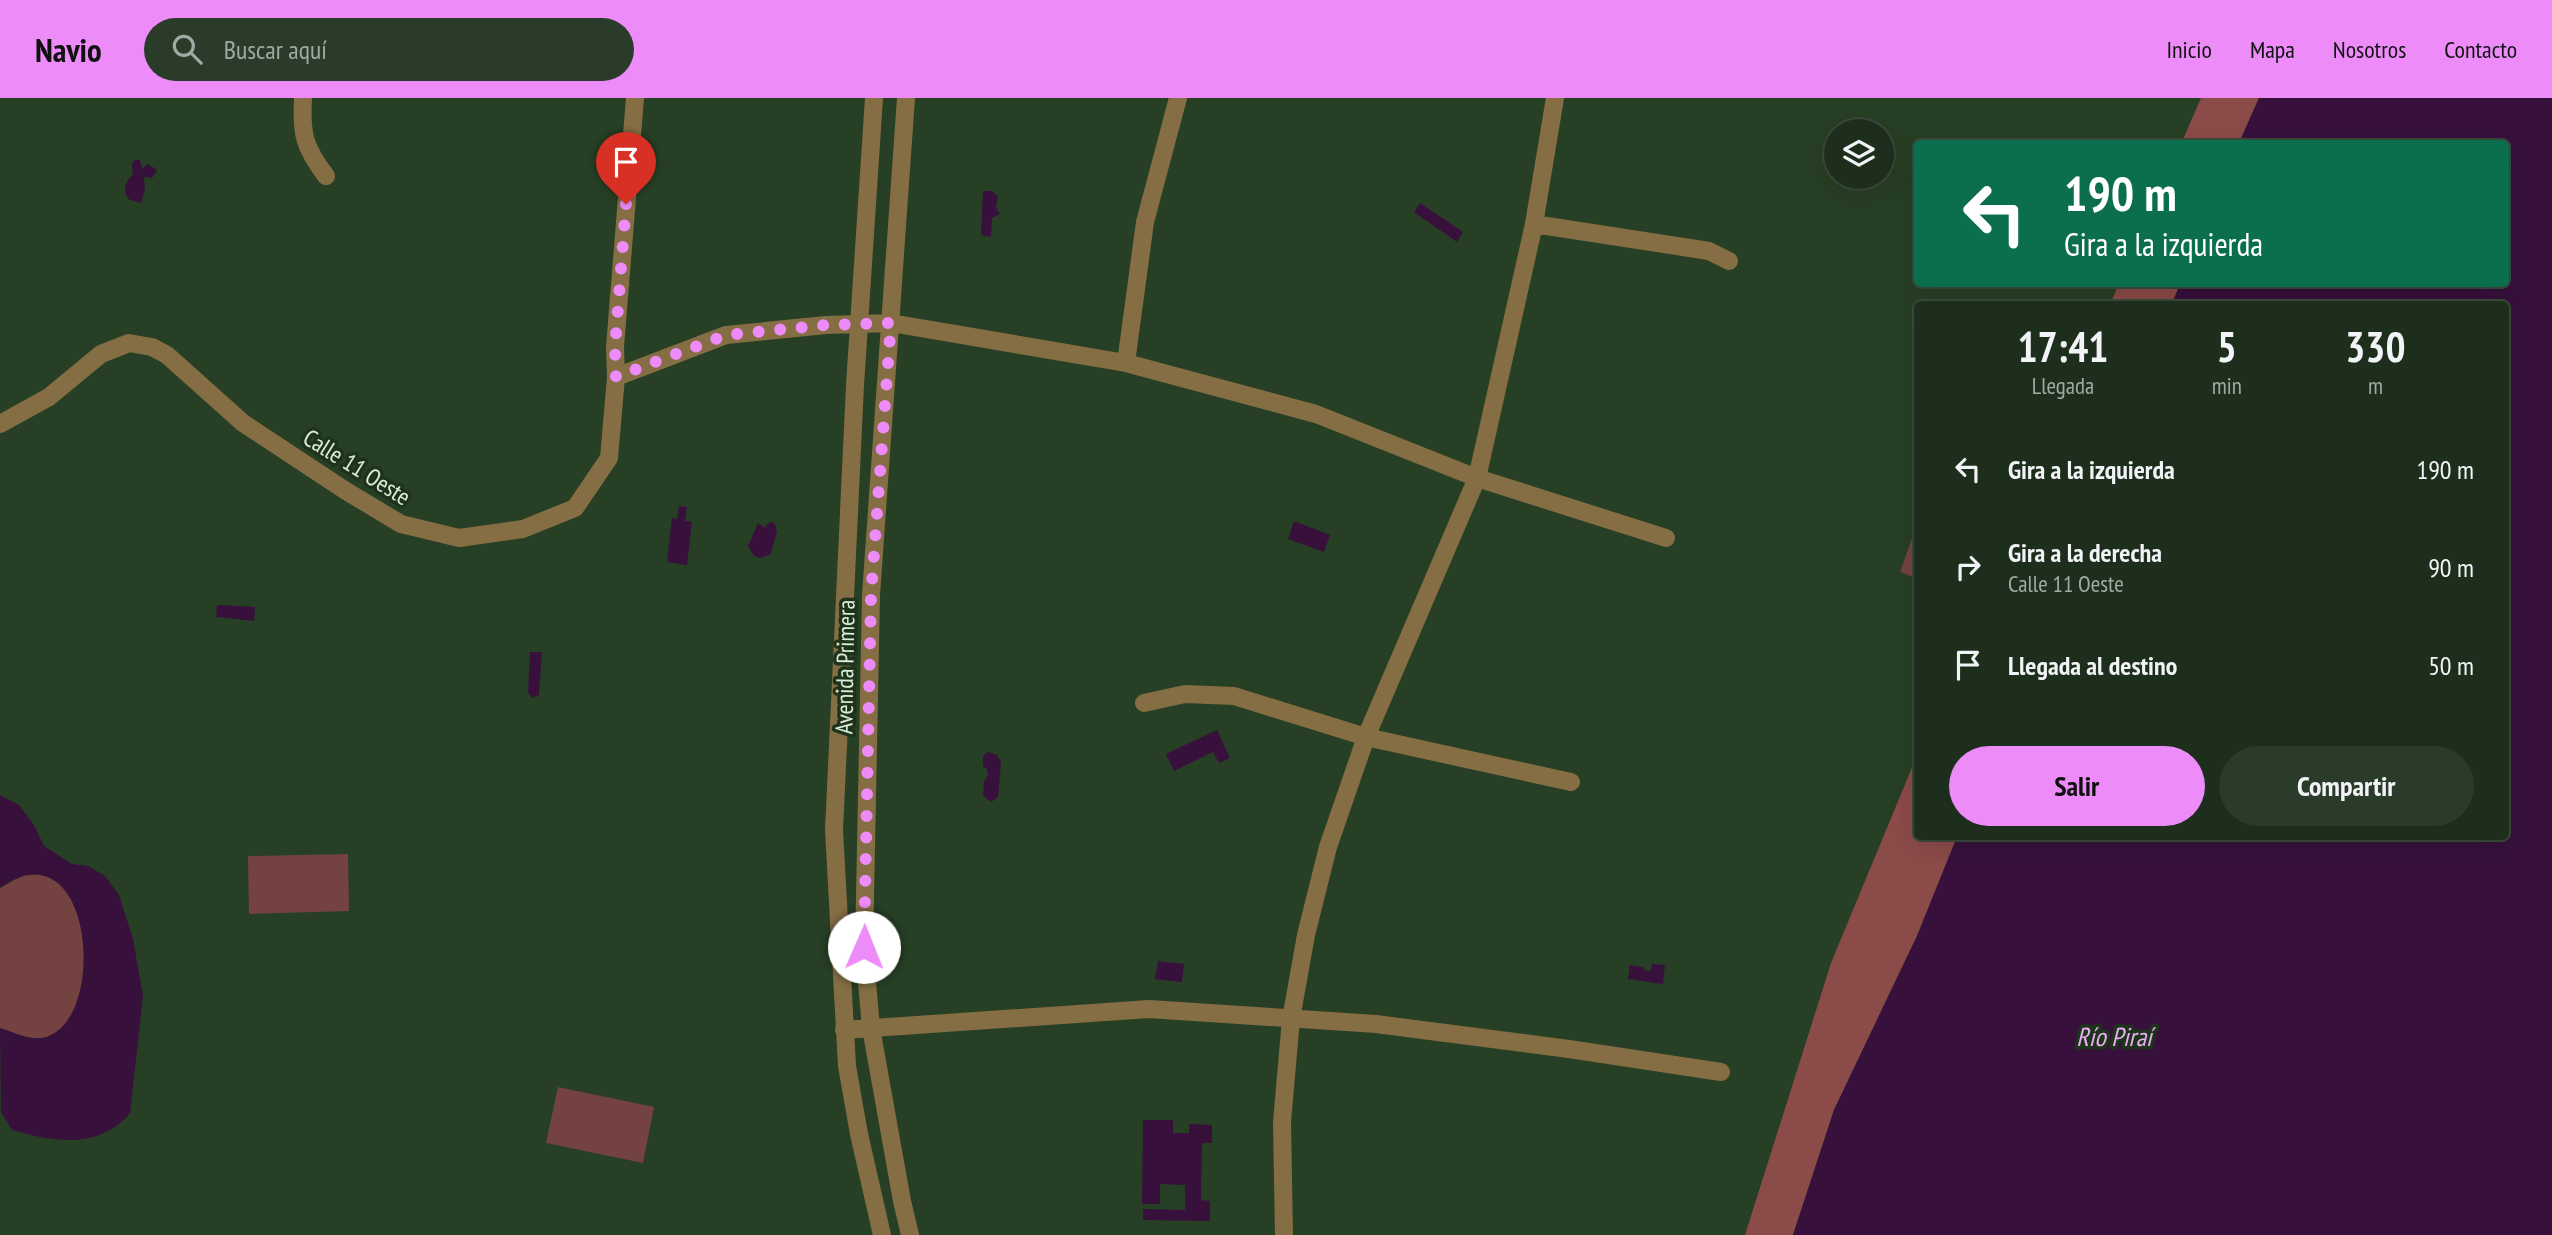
<!DOCTYPE html>
<html lang="es">
<head>
<meta charset="utf-8">
<style>
	body { margin:0; font-family:"PT Sans Narrow",sans-serif; background:#2a3b29; color:#f1f3f6; height:100vh; display:flex; flex-direction:column; font-size:26px; white-space:nowrap }
	* { box-sizing:border-box; margin:0 }
	p { font-size:23px; color:#a0a9a3 }
	.icon { flex:none; width:38px; height:38px; fill:none; stroke:currentColor; stroke-width:2; stroke-linecap:round; stroke-linejoin:round }
	.map { position:relative; flex:1; overflow:hidden }
	.sheet { position:absolute; left:1914px; top:203px; width:595px; height:539px; display:flex; flex-direction:column; background:#1d2f1c; border-radius:7px; box-shadow:0 7px 28px #0002,0 0 0 2px #3b4a3b }
	.sheet>* { flex:none }
	.banner { position:absolute; left:1914px; top:42px; width:595px; height:147px; border-radius:7px; box-shadow:0 7px 28px #0002,0 0 0 2px #3b4a3b; background:#0b6e4f; color:#fff; overflow:hidden }
	.tools { position:absolute; left:1824px; top:21px; display:grid; gap:14px }
	.tools a { display:grid; place-items:center; width:70px; height:70px; border-radius:50%; background:#1d2f1c; box-shadow:0 7px 28px #0002,0 0 0 2px #3b4a3b; font-size:35px }
	.pin { position:absolute; display:grid; place-items:center; width:60px; height:60px; color:#fff; margin:-72px -30px; border-radius:50% 50% 50% 0; rotate:-45deg; box-shadow:0 0 7px #0007 }
	.pin .icon { rotate:45deg }
	.me { position:absolute; width:77px; margin:-38px; rotate:1deg; stroke-linejoin:round; filter:drop-shadow(0 0 5px #0008) }
	.turn { display:flex; align-items:center; gap:24px; height:147px; padding:0 35px; font-size:32px }
	.turn .icon { width:91px; height:91px; stroke-width:2.5 }
	.turn b { display:block; font-size:49px; line-height:60px }
	.eta { display:flex; justify-content:space-evenly; align-items:center; height:119px; text-align:center }
	.eta b { font-size:42px; font-weight:600; line-height:49px }
	.button { display:flex; gap:14px; margin-top:auto; padding:14px 35px }
	.button a { flex:1; height:80px; border-radius:42px; background:#ed8cf9; color:#111; font-size:28px; font-weight:600; line-height:80px; text-align:center }
	.button a+a { background:#2a3b29; color:#f1f3f6 }
	ul { padding:0; list-style:none }
	li { display:flex; align-items:center; gap:21px; height:98px; padding:0 35px }
	li div { flex:1 }
	li b { display:block; font-size:26px }
	li em { font-style:normal }
	header { display:flex; align-items:center; gap:42px; box-sizing:border-box; height:98px; padding:0 35px; background:#ed8cf9; color:#111 }
	header strong { font-size:33px }
	nav { display:flex; gap:38px; margin-inline-start:auto; font-size:24px }
	.search { width:490px; height:63px; background:#2a3b29; display:flex; align-items:center; gap:18px; box-sizing:border-box; padding:0 24px; border-radius:38px; color:#a0a9a3; font-size:26px }
	.map>svg:first-child { display:block }
	.green { fill:#744341 }
	.forest { fill:#8b4b49 }
	.water { fill:#37113c }
	.lines { fill:none; stroke-linecap:round; stroke-linejoin:round }
	.minor { stroke:#856e43; stroke-width:18 }
	.route { stroke:#ed8cf9; stroke-width:12; stroke-dasharray:0 21.6 }
	.labels { text-anchor:middle; dominant-baseline:central; stroke-width:7; stroke-linejoin:round; paint-order:stroke }
	.street-label { font-size:24px; fill:#ddecdc; stroke:#1d341b }
	.water-label { font-size:26px; font-style:italic; fill:#ebacf2; stroke:#1d341b }
</style>
</head>
<body>
<header>
<strong>Navio</strong>
<div class="search"><svg class="icon" aria-label="search" viewBox="0 0 24 24"><circle cx="10" cy="10" r="6"/><path d="M15 15l6 6"/></svg>Buscar aquí</div>
<nav><a>Inicio</a><a>Mapa</a><a>Nosotros</a><a>Contacto</a></nav>
</header>
<div class="map">
<svg width="2552" height="1137" viewBox="0 0 2552 1137">
	<rect width="100%" height="100%" fill="#273f25"/>
	<!-- green -->
	<path class="green" d="M1918 423V481L1900 474Z
		M348 756 349 813 249 816 248 758Z
		M36 776C42 778 52 778 57 782 94 808 96 931 42 940 29 942 12 934 0 930V790L24 777Z
		M558 989 654 1009 643 1065 546 1045Z"/>
	<!-- forest -->
	<path class="forest" d="M2201 0H2259L2239 45 2181 46Z
		M2119 186H2180L2172 206H2110Z
		M1918 655V738L1957 739 1917 838 1834 1012 1793 1137H1745L1831 865Z"/>
	<!-- water -->
	<path class="water" d="M2259 0H2552V1137H1793L1834 1012 1917 838 1957 739 2506 738V206H2172L2180 186H2506V46L2239 45Z
		M135 62H140L142 71 148 66 157 72 152 80 144 79 145 91 141 105 128 101C122 90 125 85 133 76L132 65Z
		M983 93H992L998 99 996 109 1000 116 992 120 991 139 981 137Z
		M1420 105 1463 134 1457 144 1414 114Z
		M679 408 687 409 685 423 692 424 687 467 667 464 672 420 677 421Z
		M1294 423 1330 437 1324 454 1288 441Z
		M772 424 775 426 777 433 771 456 760 460 754 458 748 448 758 425 765 430 767 426Z
		M217 507 255 509 254 523 216 519Z
		M530 554H542L539 597 532 600 528 594Z
		M1217 632 1230 660 1219 665 1213 654 1174 673 1166 656Z
		M988 654 997 657 1001 664 998 699 991 704 983 698 984 683 988 677 987 671 983 668V658Z
		M0 697 19 707 34 727 44 748 72 766 88 768 105 778 119 797 133 841 143 898 130 1015C99 1052 53 1044 12 1032L1 1014 0 930C12 934 29 942 42 940 110 928 94 723 0 790Z
		M1158 863 1184 866 1182 884 1155 881Z
		M1652 866 1665 867 1663 886 1628 881 1630 867 1644 869V872L1651 873Z
		M1143 1022H1173V1035H1189V1026L1212 1027V1045H1202L1201 1102 1210 1103V1123L1143 1122V1111L1185 1112V1087L1160 1086V1106H1142Z"/>
	<g class="lines">
		<!-- minor -->
		<path class="minor" d="M303 0C301 36 304 49 326 78
			M874 0 855 287 834 732 847 968 859 1036 882 1137
			M906 0 871 497 864 849 871 930 902 1103 910 1137
			M1534 126 1709 153 1729 163
			M1126 265 1145 124 1178 0
			M616 279 726 237 826 227 891 225 1126 265 1316 316 1477 380 1666 440
			M0 326 49 299 101 256 129 245 152 249 167 257 243 325 346 393 401 426 459 440 523 431 575 410 609 360 616 279 615 249 635 0
			M1144 605 1185 596 1234 598 1366 639 1571 684
			M844 932 1149 911 1376 926 1569 951 1721 974
			M1284 1137 1282 1024 1291 921 1306 837 1328 749 1366 639 1477 380 1534 126 1555 0"/>
	</g>
	<g class="lines">
		<!-- route -->
		<path class="route" d="M626 106 615 249 616 279 726 237 826 227 891 225 871 497 864 849"/>
	</g>
	<g class="labels">
		<!-- street labels -->
		<g class="street-label">
			<text transform="translate(357 369) rotate(32)">Calle 11 Oeste</text>
			<text transform="translate(845 569) rotate(-89)">Avenida Primera</text>
		</g>
		<!-- water labels -->
		<g class="water-label">
			<text x="2114" y="938">Río Piraí</text>
		</g>
	</g>
</svg>
<div class="tools">
<a><svg class="icon" aria-label="layers" viewBox="0 0 24 24"><path d="M12 4l9 5-9 5-9-5zM3 14l9 5 9-5"/></svg></a>
</div>
<div class="pin" style="left:626px;top:106px;background:#d93025"><svg class="icon" aria-label="arrive" viewBox="0 0 24 24"><path d="M6 21V4h12l-3 4 3 4H6"/></svg></div>
<svg class="me" style="left:864px;top:849px" viewBox="-20 -20 40 40"><circle r="19" fill="#fff"/><path d="M0-13L10 11 0 6-10 11z" fill="#ed8cf9"/></svg>
<div class="banner">
<div class="turn"><svg class="icon" aria-label="left" viewBox="0 0 24 24"><path d="M17 20v-9H6M10 6l-5 5 5 5"/></svg><div><b>190 m</b>Gira a la izquierda</div></div>
</div>
<section class="sheet">
<div class="eta">
<div><b>17:41</b><p>Llegada</p></div>
<div><b>5</b><p>min</p></div>
<div><b>330</b><p>m</p></div>
</div>
<ul>
<li><svg class="icon" aria-label="left" viewBox="0 0 24 24"><path d="M17 20v-9H6M10 6l-5 5 5 5"/></svg><div><b>Gira a la izquierda</b></div><em>190 m</em></li>
<li><svg class="icon" aria-label="right" viewBox="0 0 24 24"><path d="M7 20v-9h11M14 6l5 5-5 5"/></svg><div><b>Gira a la derecha</b><p>Calle 11 Oeste</p></div><em>90 m</em></li>
<li><svg class="icon" aria-label="arrive" viewBox="0 0 24 24"><path d="M6 21V4h12l-3 4 3 4H6"/></svg><div><b>Llegada al destino</b></div><em>50 m</em></li>
</ul>
<div class="button"><a>Salir</a><a>Compartir</a></div>
</section>
</div>
</body>
</html>
